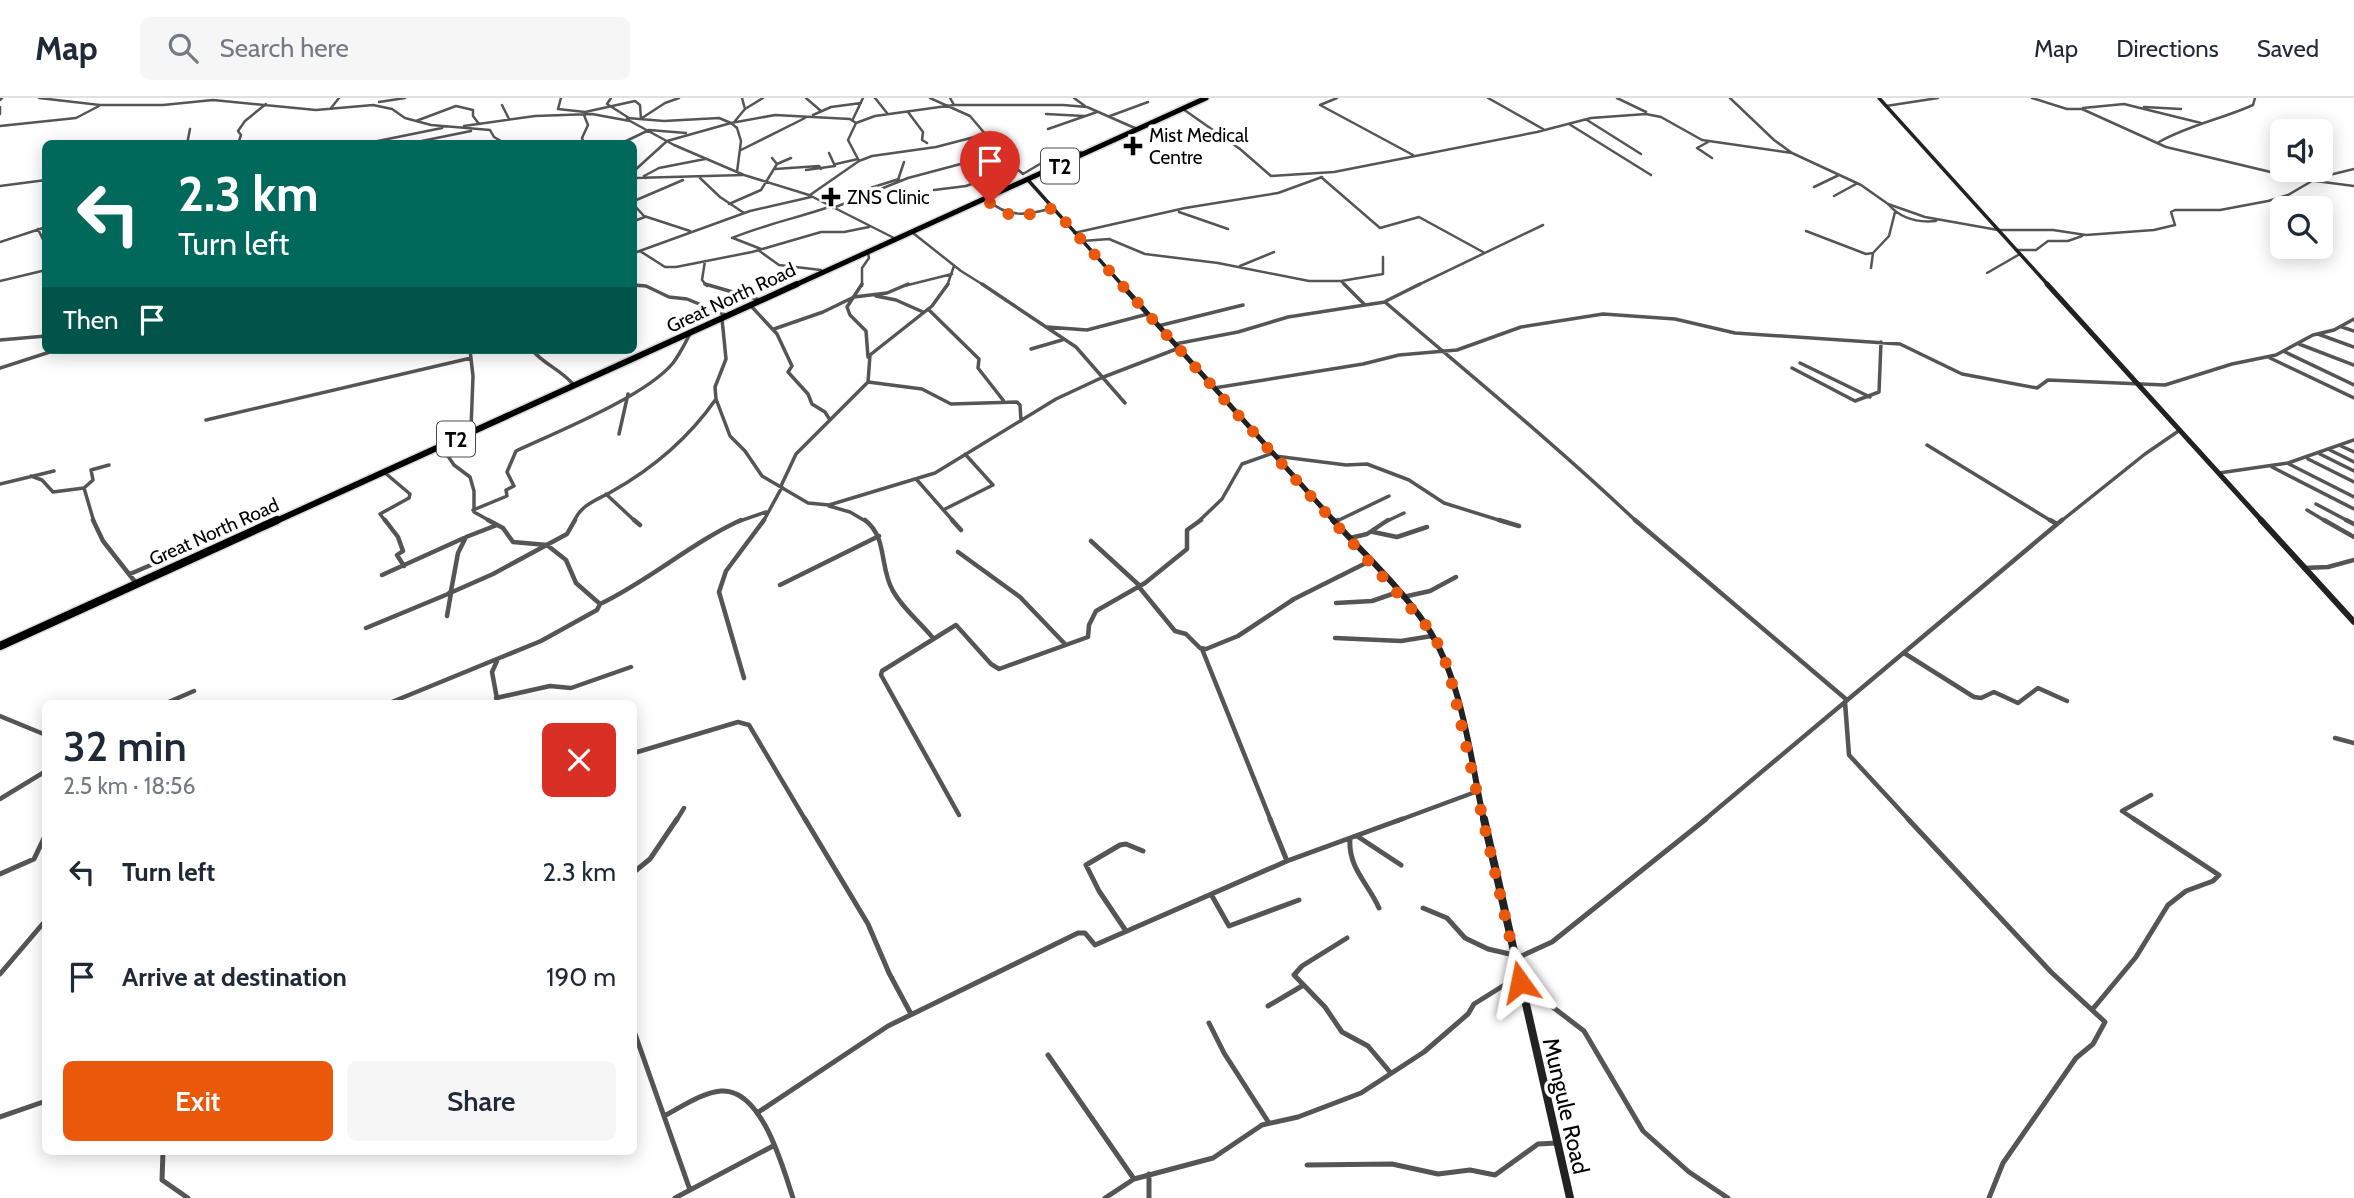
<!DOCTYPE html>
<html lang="en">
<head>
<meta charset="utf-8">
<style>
	body { margin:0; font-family:Cabin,sans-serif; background:#f6f6f7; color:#1f2937; height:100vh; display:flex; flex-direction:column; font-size:26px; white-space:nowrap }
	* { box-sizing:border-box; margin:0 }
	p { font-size:23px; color:#747a83 }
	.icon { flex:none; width:38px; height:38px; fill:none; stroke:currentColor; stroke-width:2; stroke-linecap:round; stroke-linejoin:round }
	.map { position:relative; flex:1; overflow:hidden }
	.details { position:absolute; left:42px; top:602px; width:595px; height:455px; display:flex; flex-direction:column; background:#fff; border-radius:10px; box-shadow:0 4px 18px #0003 }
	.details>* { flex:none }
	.top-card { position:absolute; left:42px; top:42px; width:595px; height:214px; border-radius:10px; box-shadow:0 4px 18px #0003; background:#00695c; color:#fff; overflow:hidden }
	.tools { position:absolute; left:2270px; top:21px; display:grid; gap:14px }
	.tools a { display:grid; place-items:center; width:63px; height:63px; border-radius:10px; background:#fff; box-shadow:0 4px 18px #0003; font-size:35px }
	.pin { position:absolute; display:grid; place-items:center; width:60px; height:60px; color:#fff; margin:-72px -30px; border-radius:50% 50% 50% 0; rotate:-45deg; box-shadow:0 0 7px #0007 }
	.pin .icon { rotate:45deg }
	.me { position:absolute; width:77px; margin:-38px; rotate:348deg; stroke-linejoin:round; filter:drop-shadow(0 0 5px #0008) }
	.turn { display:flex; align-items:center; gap:24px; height:147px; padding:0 21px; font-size:32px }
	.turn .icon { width:91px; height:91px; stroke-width:2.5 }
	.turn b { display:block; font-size:49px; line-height:60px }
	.then { display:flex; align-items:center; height:66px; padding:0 21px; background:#0003; gap:14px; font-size:26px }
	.round { display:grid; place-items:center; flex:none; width:74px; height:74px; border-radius:10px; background:#f6f6f7 }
	.overview { display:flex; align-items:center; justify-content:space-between; height:119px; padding:0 21px }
	h1 { font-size:42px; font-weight:600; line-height:52px }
	.button { display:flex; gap:14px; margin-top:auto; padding:14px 21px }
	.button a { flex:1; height:80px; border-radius:10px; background:#ea580c; color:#fff; font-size:28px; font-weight:600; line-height:80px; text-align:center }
	.button a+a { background:#f6f6f7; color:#1f2937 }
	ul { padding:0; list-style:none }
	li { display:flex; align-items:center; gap:21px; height:105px; padding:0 21px }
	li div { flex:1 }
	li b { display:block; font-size:26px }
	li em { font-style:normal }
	header { display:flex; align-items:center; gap:42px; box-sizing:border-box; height:98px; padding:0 35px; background:#fff; border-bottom:2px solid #e0e1e3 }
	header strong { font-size:33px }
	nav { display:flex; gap:38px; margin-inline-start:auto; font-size:24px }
	.search { width:490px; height:63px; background:#f6f6f7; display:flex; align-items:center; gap:18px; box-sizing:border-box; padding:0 24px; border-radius:10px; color:#747a83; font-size:26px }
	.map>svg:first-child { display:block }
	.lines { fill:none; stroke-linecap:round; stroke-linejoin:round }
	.highway-far2-casing { stroke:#dbdbdb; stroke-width:8 }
	.highway-far1-casing { stroke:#dbdbdb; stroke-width:9 }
	.highway-casing { stroke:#dbdbdb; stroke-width:11 }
	.street-far3 { stroke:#555; stroke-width:2.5 }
	.street-far2 { stroke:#555; stroke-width:3.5 }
	.street-far1 { stroke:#555; stroke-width:4.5 }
	.street { stroke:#555; stroke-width:5 }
	.secondary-far3 { stroke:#222; stroke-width:3.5 }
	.secondary-far2 { stroke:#222; stroke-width:5 }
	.secondary-far1 { stroke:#222; stroke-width:6 }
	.secondary { stroke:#222; stroke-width:8 }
	.highway-far2 { stroke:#000; stroke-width:5 }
	.highway-far1 { stroke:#000; stroke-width:6 }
	.highway { stroke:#000; stroke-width:8 }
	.route { stroke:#ea580c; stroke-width:12; stroke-dasharray:0 21.6 }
	.poi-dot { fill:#000; stroke:#fff; stroke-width:2.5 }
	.labels { text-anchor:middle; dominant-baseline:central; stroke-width:7; stroke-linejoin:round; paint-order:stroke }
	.far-poi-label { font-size:19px; fill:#000; stroke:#fff; text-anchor:start }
	.far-street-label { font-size:19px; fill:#000; stroke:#fff }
	.shield { fill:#fff; stroke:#4c4c4c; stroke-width:2 }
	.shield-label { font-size:21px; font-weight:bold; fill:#000 }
	.street-label { font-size:23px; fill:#000; stroke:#fff }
</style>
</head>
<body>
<header>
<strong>Map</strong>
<div class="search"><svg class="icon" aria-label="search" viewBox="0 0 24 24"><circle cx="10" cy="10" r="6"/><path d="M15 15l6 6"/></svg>Search here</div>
<nav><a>Map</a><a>Directions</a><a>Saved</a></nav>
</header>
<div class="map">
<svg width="2354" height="1100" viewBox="0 0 2354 1100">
	<rect width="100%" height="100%" fill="#fff"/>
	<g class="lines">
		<!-- highway-far2 casing -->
		<g class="highway-far2-casing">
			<path id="highway-far2" d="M793 188 1206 0"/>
		</g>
		<!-- highway-far1 casing -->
		<g class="highway-far1-casing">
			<path id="highway-far1" d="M274 424 797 186"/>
		</g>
		<!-- highway casing -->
		<g class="highway-casing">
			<path id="highway" d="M0 548 277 422"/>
		</g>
		<!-- street-far3 -->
		<path class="street-far3" d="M39 0 100 7H163L213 2 316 12 373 7 392 11 405 20 431 27 490 32 494 39 506 46
			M561 0 558 11 585 14 635 3 640 7 641 21
			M611 0 607 6 629 20
			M742 0 745 11
			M806 0 821 13
			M875 0 887 15
			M930 0 970 18 1009 64 1023 76 1050 60 1081 54
			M950 0 954 7
			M1074 0 1085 8
			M1337 0 1320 7 1413 57
			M1488 0 1543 31
			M1617 0 1646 14
			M1730 0 1774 42 1792 55 1861 87 1888 106 1925 119 1998 132H2053L2086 137 2154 132 2175 127 2171 114 2175 112H2220L2268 103 2288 97 2317 80 2354 71
			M2032 0 2067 11H2082L2166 49 2300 81 2354 88
			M0 2 2 0
			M379 4 405 0
			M502 7 509 21
			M1886 8 1938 0
			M0 9V16
			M2144 9 2181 11
			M331 10 339 0
			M2083 10 2124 6 2201 25
			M1183 11 1240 51 1271 78 1334 74 1537 34 1591 20 1646 16 1661 19 1702 42 1792 55
			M908 14 923 34 922 42 927 45
			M1046 16 1084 18
			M584 17 588 27 582 40 584 46
			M813 17 831 9 861 5
			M1110 18 1148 4
			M627 20 664 23 719 20 731 25 737 30 741 43 737 74
			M642 20 665 5 679 0
			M853 21 863 0
			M1587 22 1641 56
			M416 23 456 8 473 12V18L479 26
			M735 23 745 11 763 0
			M1569 26 1651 77
			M0 28 76 20 99 8
			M464 28 535 18 592 16 630 23 674 47 744 77 809 97 896 141
			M1048 31 1097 14
			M1708 44 1697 50 1712 60
			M2159 44C2189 27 2222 21 2253 7L2255 0
			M187 46 190 31
			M238 46 241 37 238 33 245 23 266 6
			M363 46 442 30
			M407 46 471 33
			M620 46 649 32 686 35
			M741 52 805 20
			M859 63 848 42 856 25 875 18 954 7H1063L1087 9 1137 31
			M777 66 791 60
			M836 66 858 61
			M775 71 819 68 821 71
			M806 72 835 68 829 55
			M634 73 667 43 731 25 775 17 850 21 856 25
			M1321 79 1380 130 1419 119 1483 154
			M634 80 743 77
			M646 80 644 78 659 70 705 61
			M700 80 720 99 744 115
			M898 82 904 64
			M0 88 46 82
			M1814 89 1839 77
			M867 91 899 81
			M934 92 966 88 1015 70
			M810 97 859 63 872 58 936 49 986 36
			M1834 98 1856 86
			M987 101C1007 121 1028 117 1053 110
			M634 103 683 82
			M729 106 761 92 777 66 772 60
			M1888 106C1901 121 1917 125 1936 123
			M634 107 644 118 690 133
			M833 110 908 80 1002 55
			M1179 114 1228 131
			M634 123 645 119
			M38 131 46 148
			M1806 133 1866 156 1873 155
			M913 135 961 173 985 188
			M1074 135 1185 110 1278 95 1322 79
			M732 140C763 127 797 120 829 109
			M733 140 761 151
			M1082 143 1109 141 1145 156 1218 165 1309 183H1341L1383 176V159
			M0 144 46 129
			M758 152 779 167 821 172
			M2016 152H2036L2048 143H2068L2082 138
			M640 153 665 169H676L752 154 821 134H844L869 129
			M634 155 750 113 811 99
			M705 163 702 182 707 188
			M1240 168 1274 154
			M1871 170 1873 155 1889 138 1895 114
			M1987 175 2020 156
			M0 183 46 172
			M1341 183 1346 188
			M634 187 640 188
			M862 188V170L869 160 868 155
			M904 188 952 176
			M947 188 954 168
			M1416 188 1543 127"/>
		<!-- street-far2 -->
		<path class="street-far2" d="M705 186 757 201
			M862 186 847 209 850 217 866 233 868 259
			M982 186 1076 249 1125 305
			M1344 186 1365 207 1385 204C1470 277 1556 347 1637 424
			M634 187 646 188 669 199 687 201 728 218
			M876 198 896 202 923 214
			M1386 203 1420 186
			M751 208 777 236 792 268 788 274 808 296 812 306 825 314 830 322
			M928 211 979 261 978 270 1003 302
			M722 221 726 261 715 289 716 301 730 338 745 353 762 378 808 405 829 407 935 375 1056 301 1101 280 1179 250
			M1158 228 1243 207
			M1047 229 1087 232 1148 216
			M2342 229 2354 233
			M774 231 823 214 854 199 887 195 908 186
			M2318 236 2354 249
			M0 242 46 238
			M1175 246 1238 234 1288 219 1365 207
			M2299 246 2354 267
			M1031 251 1062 242
			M470 252 473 278 471 331
			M490 252H530
			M532 252C545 267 558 270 572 285
			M2285 254 2354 287
			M2270 260 2354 300
			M1800 265 1870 299
			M0 270 56 252
			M1792 270 1855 303 1879 294 1881 244
			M868 284 922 291 951 306 1017 304 1020 307 1021 323
			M1214 290 1363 266 1399 257 1457 252 1521 229 1603 216 1675 221 1735 235 1900 246 1962 276 2037 290 2048 282 2165 287 2232 266 2276 257 2313 237 2334 232 2354 221
			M206 322 471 260
			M619 336 628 296
			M439 345 454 367 470 379 474 393V414L492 424
			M1927 347 2053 424
			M2341 348 2354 354
			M2330 352 2354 364
			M2320 356 2354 373
			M1275 358 1346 367 1367 366 1409 382 1444 405 1505 424
			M2308 361 2354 384
			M2289 366 2354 399
			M2272 369 2354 411
			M384 374 410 396 409 400 380 416 386 424
			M2219 375 2288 365 2354 342
			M31 378 42 382 53 394 84 390
			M917 382 954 424
			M0 386 54 373
			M781 388 796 356 868 284 870 257 932 208 948 186
			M606 396 636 424
			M2316 406 2350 424
			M829 408 850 414 867 424
			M473 412 507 398 506 392 514 388 507 374 516 353C557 334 646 298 673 265 680 256 685 245 690 236
			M943 412 993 387 965 356
			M2307 412 2327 424
			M94 424 84 390 93 382 91 372 109 367
			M251 424 280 411
			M574 424C580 407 597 402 611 394 654 370 688 341 716 301
			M737 424 766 414
			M763 424 782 389
			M1198 424 1222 401 1242 366 1273 355
			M1335 424 1389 398
			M1385 424 1404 415
			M2060 424 2145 356 2180 332"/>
		<!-- street-far1 -->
		<path class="street-far1" d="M93 422 103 443 136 485
			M385 422 398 439 403 453 397 457 404 468
			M634 422 640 427
			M865 422C888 440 879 469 893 493 903 511 920 524 933 540
			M952 422 961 432
			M1499 422 1519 428
			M1635 422 1847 602
			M2050 422 2057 426
			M2324 422 2354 439
			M2346 422 2354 426
			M1334 424 1338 422
			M1373 434 1397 439 1427 429
			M1350 440 1367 436 1388 422
			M1091 443 1140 488
			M958 454 1020 499 1065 546
			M2304 470 2328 469 2354 462
			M130 476 255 422
			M382 477 464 440
			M780 487 879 438
			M1139 489 1175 533 1186 536 1200 550 1206 551 1238 538 1294 501 1370 463
			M450 495 493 476 567 436 575 422
			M1403 499 1430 493 1456 479
			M1336 505 1372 503 1398 494
			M600 506C650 482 691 445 741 422
			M447 518 451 495
			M366 530 448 496 451 493 458 455 466 439 497 427
			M1335 540 1401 543 1432 538
			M1202 551 1271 723
			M1904 555 1974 599 1981 600 1994 594 2018 605 2038 590 2067 603
			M497 563 492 574 498 606
			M744 580 719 494 726 473 764 422
			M496 600 550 588 571 590 631 569
			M1845 604 1849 657 1910 723
			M164 606 194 593
			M387 606 541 543 597 512 600 506 576 485 566 462 547 447 513 444 503 430 488 422
			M0 618 46 637
			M2335 640 2354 645
			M634 655 738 624 749 627 806 723
			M0 701 46 673
			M959 717 881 577 882 573 956 527 991 566 999 571 1088 539 1089 527 1096 513 1145 485 1187 451V432L1201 422
			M676 723 684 710
			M1397 723 1478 693
			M1703 723 2062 422
			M2137 723 2122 713 2151 697"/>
		<!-- street -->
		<path class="street" d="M805 721 868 826 889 875 911 916
			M1270 721 1287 763
			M1908 721 2051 874 2105 924 2093 946 2076 960 2003 1065 1989 1100
			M1357 738 1401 767
			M1350 741C1348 770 1368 785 1379 810
			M634 774 650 761 677 721
			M0 776 34 761 46 736
			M1212 798 1229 828 1299 802
			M1423 810 1447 820 1465 840 1488 851 1514 857
			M1126 833 1099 793 1086 767 1120 747 1126 746 1143 753
			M1347 840 1302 868 1294 877 1325 909 1342 934 1368 948 1390 974
			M1515 861 1552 844 1706 721
			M0 876 46 822
			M1268 908 1302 888
			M2092 912 2136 859 2168 807 2186 793 2213 783 2219 777 2134 721
			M1209 925 1224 955 1269 1025
			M634 933 690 1092
			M1048 957 1134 1081
			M757 1015 888 928 1078 835H1085L1095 847 1287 763 1402 721
			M666 1017C683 1008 701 995 721 993 762 990 783 1070 793 1100
			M0 1019 46 1003
			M163 1054 162 1082 188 1100
			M1307 1067 1392 1066 1438 1076 1470 1072 1495 1077 1538 1046 1557 1045
			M1149 1076V1100
			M675 1100 773 1048
			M1105 1100 1134 1081 1213 1060 1262 1027 1298 1019 1361 995 1424 954 1468 916 1474 906 1506 886 1520 884 1584 933 1643 1033 1689 1074 1728 1100"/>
		<!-- secondary-far3 -->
		<path class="secondary-far3" d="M1879 0 2049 188
			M1028 82 1123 188"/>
		<!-- secondary-far2 -->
		<path class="secondary-far2" d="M1121 186 1335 424
			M2047 186 2263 424"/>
		<!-- secondary-far1 -->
		<path class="secondary-far1" d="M1333 422C1364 456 1400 489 1426 527 1463 583 1470 659 1484 723
			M2261 422 2354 524"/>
		<!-- secondary -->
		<path class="secondary" d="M1484 721 1570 1100"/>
		<!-- highway-far2 -->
		<use href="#highway-far2" class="highway-far2"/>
		<!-- highway-far1 -->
		<use href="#highway-far1" class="highway-far1"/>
		<!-- highway -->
		<use href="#highway" class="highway"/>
	</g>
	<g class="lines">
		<!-- route -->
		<path class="route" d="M990 105C1009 124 1030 117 1053 110L1425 526 1440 549 1450 577 1520 884"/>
	</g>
	<!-- markers -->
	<g class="poi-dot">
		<path d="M1129.5 37.5h7v7h7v7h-7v7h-7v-7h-7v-7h7z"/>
		<path d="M827.5 88.5h7v7h7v7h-7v7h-7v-7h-7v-7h7z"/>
	</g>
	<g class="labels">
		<!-- far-poi labels -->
		<g class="far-poi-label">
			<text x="1149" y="37">Mist Medical<tspan x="1149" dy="22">Centre</tspan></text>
			<text x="847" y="99">ZNS Clinic</text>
		</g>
		<!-- far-street labels -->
		<g class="far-street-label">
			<text transform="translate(731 200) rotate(-25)">Great North Road</text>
			<text transform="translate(214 434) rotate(-24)">Great North Road</text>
		</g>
		<!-- shield labels -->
		<g class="shield">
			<rect x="1041" y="50.5" width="38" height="35" rx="5"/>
			<rect x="437" y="323.5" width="38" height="35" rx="5"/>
		</g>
		<g class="shield-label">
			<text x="1060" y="68">T2</text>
			<text x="456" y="341">T2</text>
		</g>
		<!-- street labels -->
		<g class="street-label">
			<text transform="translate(1566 1008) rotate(77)">Mungule Road</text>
		</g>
	</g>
</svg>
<div class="tools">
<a><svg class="icon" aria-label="sound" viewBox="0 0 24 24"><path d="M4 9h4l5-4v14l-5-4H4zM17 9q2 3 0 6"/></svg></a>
<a><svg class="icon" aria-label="search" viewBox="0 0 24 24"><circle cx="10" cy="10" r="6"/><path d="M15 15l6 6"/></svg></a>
</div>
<div class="pin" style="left:990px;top:105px;background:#d93025"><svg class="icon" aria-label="arrive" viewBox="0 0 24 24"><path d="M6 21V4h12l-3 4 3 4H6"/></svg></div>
<svg class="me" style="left:1520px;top:884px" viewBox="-20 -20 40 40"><path d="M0-17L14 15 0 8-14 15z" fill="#ea580c" stroke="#fff" stroke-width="4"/></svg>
<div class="top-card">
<div class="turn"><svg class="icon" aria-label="left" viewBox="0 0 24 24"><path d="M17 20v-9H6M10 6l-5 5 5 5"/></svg><div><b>2.3 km</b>Turn left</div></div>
<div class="then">Then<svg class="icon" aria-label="arrive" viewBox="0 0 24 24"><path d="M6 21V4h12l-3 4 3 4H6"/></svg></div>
</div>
<section class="details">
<div class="overview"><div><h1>32 min</h1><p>2.5 km · 18:56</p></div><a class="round" style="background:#d93025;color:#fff"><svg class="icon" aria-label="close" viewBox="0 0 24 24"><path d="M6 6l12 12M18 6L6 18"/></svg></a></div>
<ul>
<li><svg class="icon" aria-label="left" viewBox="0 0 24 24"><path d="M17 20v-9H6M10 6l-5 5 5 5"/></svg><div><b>Turn left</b></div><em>2.3 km</em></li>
<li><svg class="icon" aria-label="arrive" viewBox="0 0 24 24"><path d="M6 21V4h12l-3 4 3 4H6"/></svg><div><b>Arrive at destination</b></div><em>190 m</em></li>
</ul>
<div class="button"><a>Exit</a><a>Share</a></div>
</section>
</div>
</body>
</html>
